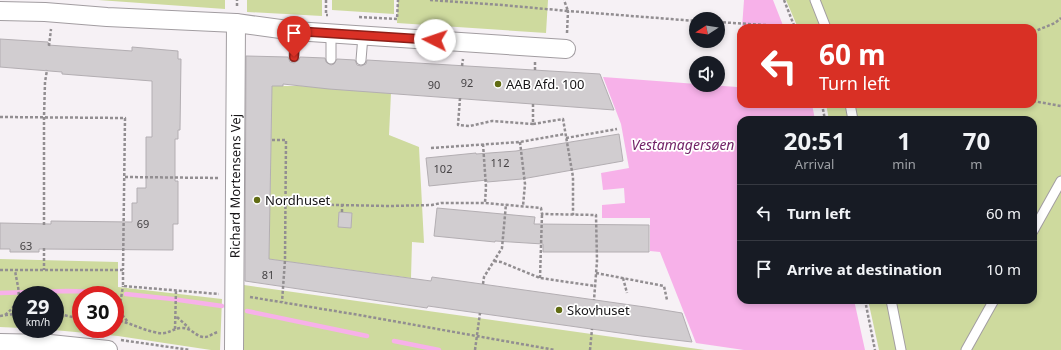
<!DOCTYPE html>
<html lang="en">
<head>
<meta charset="utf-8">
<style>
	body { margin:0; font-family:"Noto Sans",sans-serif; background:#20242c; color:#f1f3f6; height:100vh; display:flex; flex-direction:column; font-size:15px; white-space:nowrap }
	* { box-sizing:border-box; margin:0 }
	p { font-size:13px; color:#9ea1a6 }
	.icon { flex:none; width:22px; height:22px; fill:none; stroke:currentColor; stroke-width:2; stroke-linecap:round; stroke-linejoin:round }
	.map { position:relative; flex:1; overflow:hidden }
	.sheet { position:absolute; left:737px; top:116px; width:300px; height:188px; display:flex; flex-direction:column; background:#171b24; border-radius:12px; box-shadow:0 2px 6px #0003 }
	.sheet>* { flex:none }
	.banner { position:absolute; left:737px; top:24px; width:300px; height:84px; border-radius:12px; box-shadow:0 2px 6px #0003; background:#d93025; color:#fff; overflow:hidden }
	.needle { width:26px; rotate:258deg }
	.fabs { position:absolute; left:689px; top:12px; display:grid; gap:8px }
	.fabs a { display:grid; place-items:center; width:36px; height:36px; border-radius:50%; background:#171b24; box-shadow:0 2px 6px #0003; font-size:20px }
	.speed { position:absolute; left:12px; top:286px; display:flex; gap:8px; font-size:20px; font-weight:700; text-align:center }
	.speed>* { display:grid; place-content:center; width:52px; height:52px; border-radius:50%; background:#171b24; box-shadow:0 2px 6px #0003; line-height:1 }
	.speed small { font-size:10px; font-weight:400 }
	.speed .limit { border:6px solid #d22; background:#fff; color:#111 }
	.pin { position:absolute; display:grid; place-items:center; width:34px; height:34px; color:#fff; margin:-41px -17px; border-radius:50% 50% 50% 0; rotate:-45deg; box-shadow:0 0 4px #0007 }
	.pin .icon { rotate:45deg }
	.me { position:absolute; width:44px; margin:-22px; rotate:274deg; stroke-linejoin:round; filter:drop-shadow(0 0 3px #0008) }
	.turn { display:flex; align-items:center; gap:14px; height:84px; padding:0 16px; font-size:18px }
	.turn .icon { width:52px; height:52px; stroke-width:2.5 }
	.turn b { display:block; font-size:28px; line-height:34px }
	.eta { display:flex; justify-content:space-evenly; align-items:center; height:68px; text-align:center }
	.eta b { font-size:24px; font-weight:700; line-height:28px }
	ul { padding:0; list-style:none }
	li { display:flex; align-items:center; gap:12px; height:56px; padding:0 16px; border-top:1px solid #363941 }
	li div { flex:1 }
	li b { display:block; font-size:15px }
	li em { font-style:normal }
	.map>svg:first-child { display:block }
	.green { fill:#ceda9e; fill-rule:evenodd }
	.water { fill:#f7b1e9 }
	.lines { fill:none; stroke-linecap:round; stroke-linejoin:round }
	.stream { stroke:#f7b1e9; stroke-width:4.5 }
	.building { fill:#d1cdd0; stroke:#b3aeb2 }
	.lane-casing { stroke:#a29da1; stroke-width:11 }
	.street-casing { stroke:#a29da1; stroke-width:20 }
	.path { stroke:#928e91; stroke-width:2.5; stroke-dasharray:3 2; stroke-linecap:butt }
	.lane { stroke:#fff; stroke-width:9 }
	.street { stroke:#fff; stroke-width:18 }
	.route-casing { stroke:#8d1f18; stroke-width:10 }
	.route { stroke:#d93025; stroke-width:7 }
	.poi-dot { fill:#616c13; stroke:#fff; stroke-width:1.5 }
	.labels { text-anchor:middle; dominant-baseline:central; stroke-width:3.5; stroke-linejoin:round; paint-order:stroke }
	.number-label { font-size:11px; fill:#464345 }
	.poi-label { font-size:13px; fill:#171517; stroke:#fff; text-anchor:start }
	.street-label { font-size:13px; fill:#171517; stroke:#fff }
	.water-label { font-size:14px; font-style:italic; fill:#732468; stroke:#fff }
</style>
</head>
<body>
<div class="map">
<svg width="1061" height="350" viewBox="0 0 1061 350">
	<rect width="100%" height="100%" fill="#f6f1f5"/>
	<!-- green -->
	<path class="green" d="M98 0H225V9Z
		M247 0H322V16L247 12Z
		M332 0H394V14L332 10Z
		M398 0H548L546 33 397 23Z
		M786 0H1061V350H879L868 300H1033V120H829L826 104H1033V28H798Z
		M272 86H301L391 93 389 135 419 147 424 243 412 242 411 278 269 259Z
		M0 259 118 262V287L222 299 220 350H211L118 336 43 329H55V295H21V328L0 327ZM81 295H115V329H81Z
		M244 285 705 350H244Z"/>
	<!-- water -->
	<path class="water" d="M744 0H773L784 28H742Z
		M741 38V104H812L815 120H741V300H854L865 350H744L696 343 660 252 650 251V218H602V205L625 203 624 188 603 190 601 173 629 168 621 124 603 77 737 87Z"/>
	<g class="lines">
		<!-- stream -->
		<path class="stream" d="M0 293 67 291 102 292
			M126 294 172 299 222 306
			M247 311 367 336
			M394 341 439 350"/>
	</g>
	<!-- building -->
	<path class="building" d="M0 39 48 42V45L132 51V47L178 51V59H181L180 130H178V139H175V181H178V224H173V250L39 249V252H10V249H0V223L51 224V221L132 222V203H137V188H146V137H152V81L62 74V72L0 67Z
		M246 56 288 57 290 62 294 63 299 60 300 57 325 58 326 62 331 65 334 64 337 59 355 60 357 65 361 66 366 64 367 60 600 74 614 110 329 89 283 84V86H272L269 259 431 281 432 277 645 307 682 313 692 342 641 336 428 306 427 308 245 281Z
		M619 134 623 161 522 179 487 182V180L429 186 426 158 476 153V154L516 151Z
		M437 208 535 217 534 224 649 225V252H543V244L495 241V242L434 236Z
		M339 212 352 213 351 228 338 227Z"/>
	<g class="lines">
		<!-- lane casing -->
		<g class="lane-casing">
			<path id="lane" d="M815 0 826 28
				M331 33V59
				M294 57 295 31
				M361 60 363 36
				M850 104 853 120
				M1033 231 1061 181
				M891 300 901 350
				M966 350 994 300"/>
		</g>
		<!-- street casing -->
		<g class="street-casing">
			<g id="street">
				<path d="M0 11 45 12 107 17 236 23 295 31 566 49"/>
				<path d="M0 343 50 344 108 350"/>
				<path id="s1" d="M234 350 236 23"/>
			</g>
		</g>
		<!-- path -->
		<path class="path" d="M326 0V15H328
			M430 0 502 5 568 11 564 0
			M784 0 795 28
			M237 6V0
			M359 17 397 19 398 0
			M718 22 795 27 800 26 801 28
			M1033 32 1055 23 1061 18
			M567 33 568 11 696 21
			M49 46 51 29
			M462 66 463 59
			M535 70V62
			M460 98 458 125 470 126 492 121 533 124
			M1033 101 1061 106
			M533 104V124L563 119 573 177V215
			M822 104 825 120
			M0 117 125 118 123 270
			M566 138 617 129
			M272 140H286L285 260 282 302
			M520 142 525 184 523 206
			M483 144 486 187 485 203
			M431 148 520 142 565 134
			M125 177 220 178
			M286 204 390 206 432 205 441 203H485L541 208 542 214 596 215 597 261 594 300
			M342 204V212
			M44 225V117L45 82 47 70
			M44 248V270
			M494 261 501 262 540 278 595 286
			M0 270H123V286L219 294
			M596 273 664 286 667 300
			M540 278 542 214
			M623 278 627 293
			M483 284 484 277 502 248 506 204
			M250 297 359 315 555 350
			M865 300 875 350
			M119 311 128 322
			M55 313 81 319
			M5 315C25 298 18 292 15 270
			M115 315 119 311 123 286
			M0 316 21 313
			M177 317 189 328
			M115 320C129 322 140 329 154 332 168 336 170 329 181 328 191 327 195 336 203 337 208 338 213 333 218 332
			M175 329 176 290
			M121 340 190 350
			M475 350 480 313
			M590 350 592 329"/>
		<!-- lane -->
		<use href="#lane" class="lane"/>
		<!-- street -->
		<use href="#street" class="street"/>
	</g>
	<g class="lines">
		<!-- route casing -->
		<g class="route-casing">
			<path id="route" d="M294 57 295 31 435 40"/>
		</g>
		<!-- route -->
		<use href="#route" class="route"/>
	</g>
	<!-- markers -->
	<g class="poi-dot">
		<circle cx="498" cy="84" r="4"/>
		<circle cx="257" cy="200" r="4"/>
		<circle cx="559" cy="310" r="4"/>
	</g>
	<g class="labels">
		<!-- number labels -->
		<g class="number-label">
			<text x="467" y="82">92</text>
			<text x="434" y="84">90</text>
			<text x="500" y="162">112</text>
			<text x="443" y="168">102</text>
			<text x="143" y="223">69</text>
			<text x="26" y="245">63</text>
			<text x="268" y="274">81</text>
		</g>
		<!-- poi labels -->
		<g class="poi-label">
			<text x="506" y="84">AAB Afd. 100</text>
			<text x="265" y="200">Nordhuset</text>
			<text x="567" y="310">Skovhuset</text>
		</g>
		<!-- street labels -->
		<g class="street-label">
			<text stroke="none"><textPath href="#s1" startOffset="164">Richard Mortensens Vej</textPath></text>
		</g>
		<!-- water labels -->
		<g class="water-label">
			<text x="683" y="144">Vestamagersøen</text>
		</g>
	</g>
</svg>
<div class="fabs">
<a><svg class="needle" viewBox="-14 -14 28 28"><path d="M0-13l5 13h-10z" fill="#e53935"/><path d="M0 13l5-13h-10z" fill="#9ea1a6"/></svg></a>
<a><svg class="icon" aria-label="sound" viewBox="0 0 24 24"><path d="M4 9h4l5-4v14l-5-4H4zM17 9q2 3 0 6"/></svg></a>
</div>
<div class="speed"><div>29<small>km/h</small></div><div class="limit">30</div></div>
<div class="pin" style="left:294px;top:57px;background:#d93025"><svg class="icon" aria-label="arrive" viewBox="0 0 24 24"><path d="M6 21V4h12l-3 4 3 4H6"/></svg></div>
<svg class="me" style="left:435px;top:40px" viewBox="-20 -20 40 40"><circle r="19" fill="#fff"/><path d="M0-13L10 11 0 6-10 11z" fill="#d93025"/></svg>
<div class="banner">
<div class="turn"><svg class="icon" aria-label="left" viewBox="0 0 24 24"><path d="M17 20v-9H6M10 6l-5 5 5 5"/></svg><div><b>60 m</b>Turn left</div></div>
</div>
<section class="sheet">
<div class="eta">
<div><b>20:51</b><p>Arrival</p></div>
<div><b>1</b><p>min</p></div>
<div><b>70</b><p>m</p></div>
</div>
<ul>
<li><svg class="icon" aria-label="left" viewBox="0 0 24 24"><path d="M17 20v-9H6M10 6l-5 5 5 5"/></svg><div><b>Turn left</b></div><em>60 m</em></li>
<li><svg class="icon" aria-label="arrive" viewBox="0 0 24 24"><path d="M6 21V4h12l-3 4 3 4H6"/></svg><div><b>Arrive at destination</b></div><em>10 m</em></li>
</ul>
</section>
</div>
</body>
</html>
